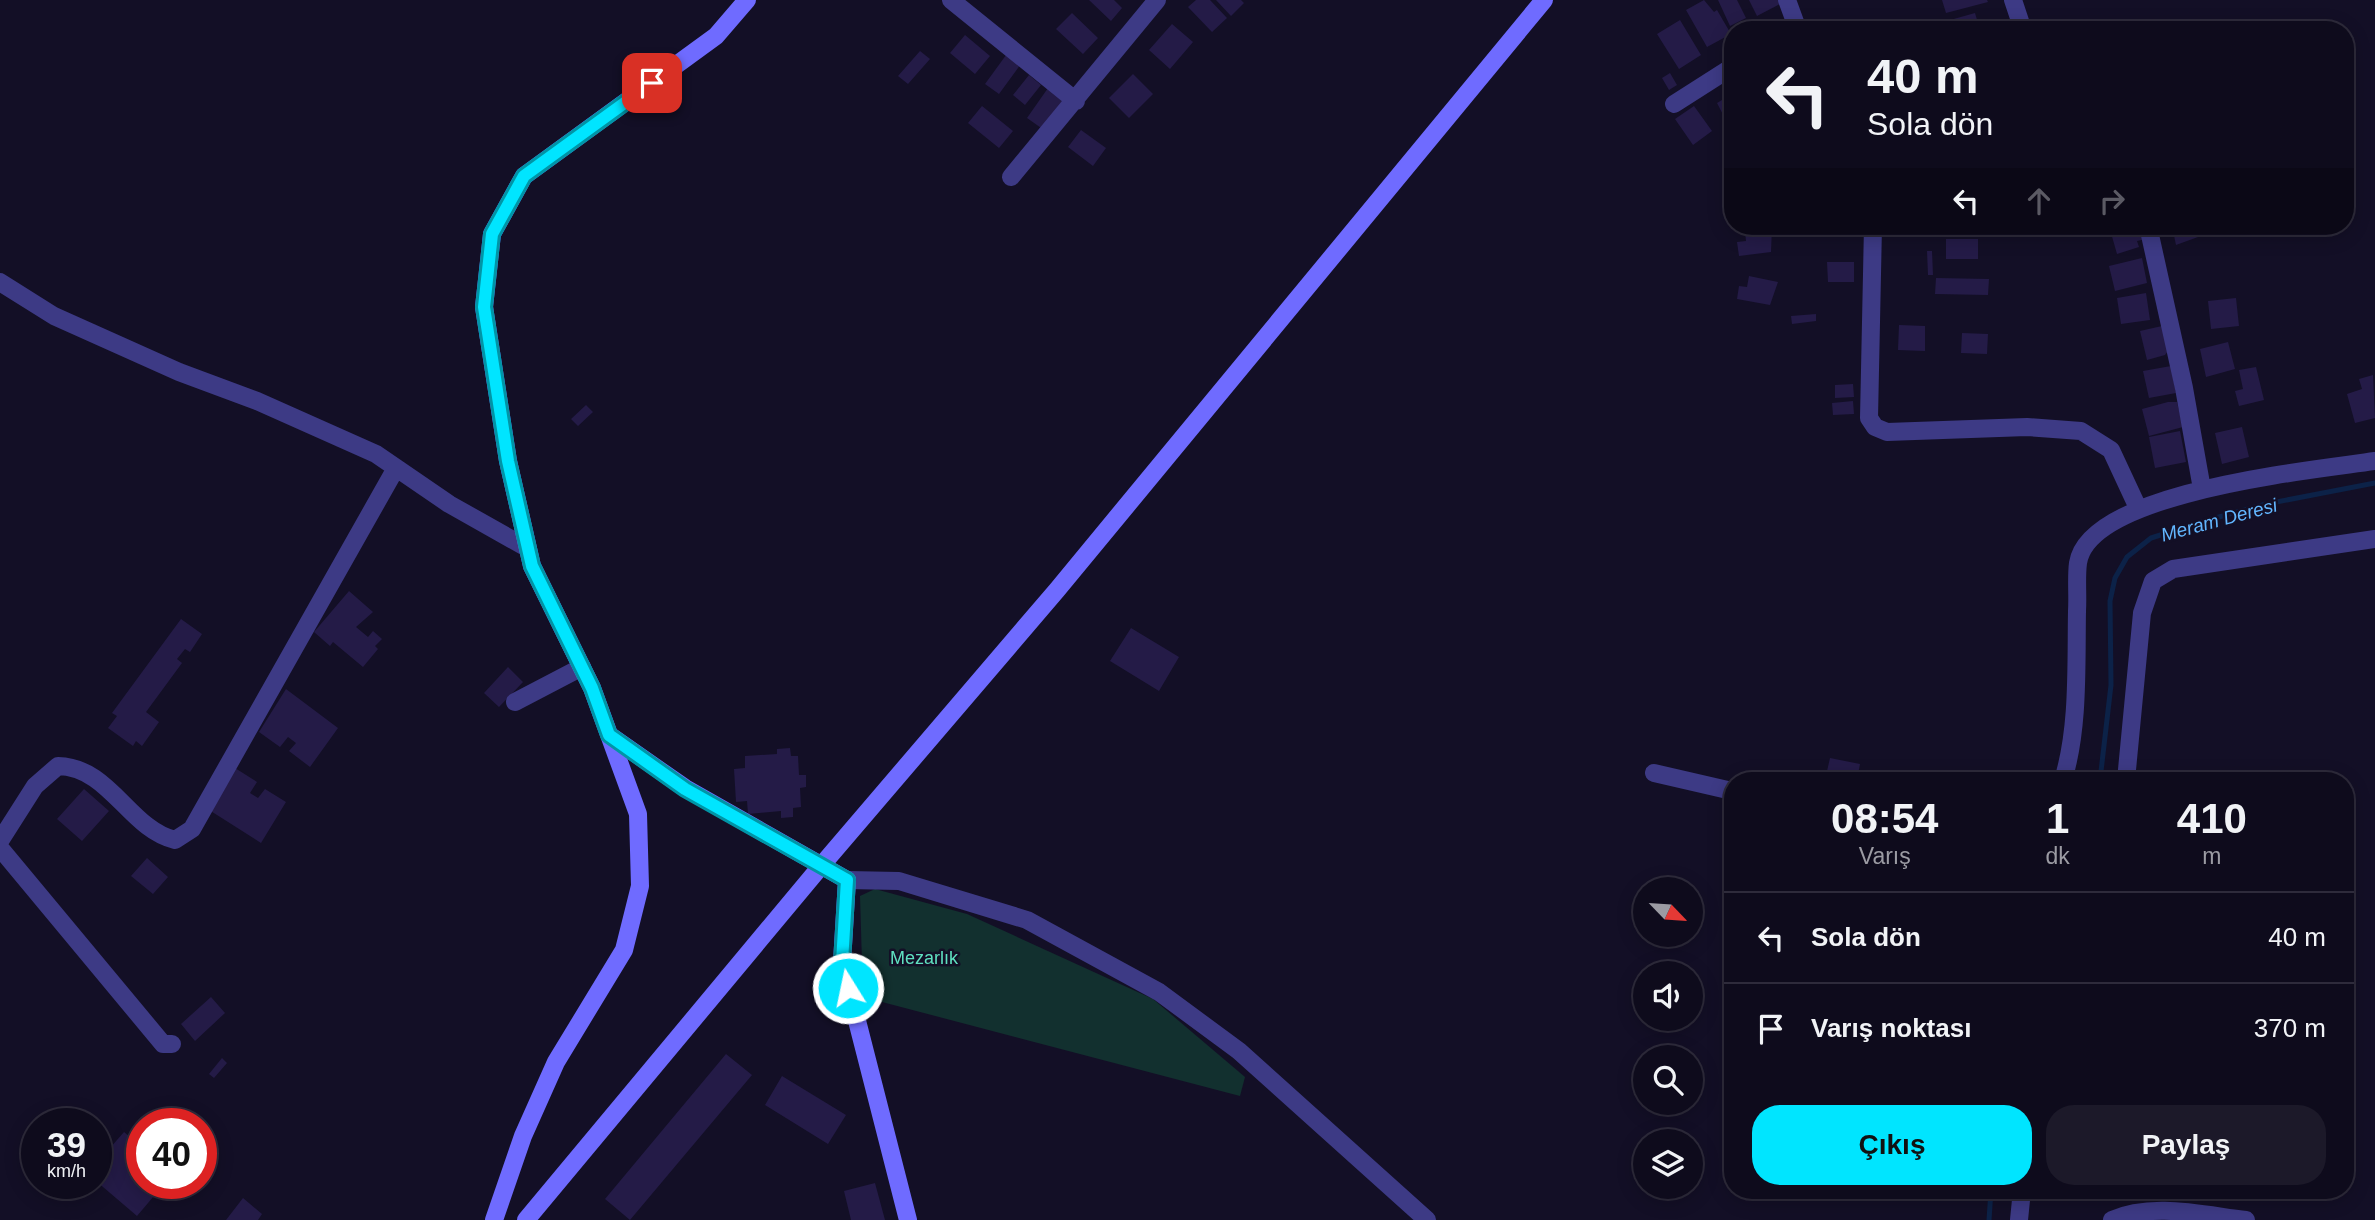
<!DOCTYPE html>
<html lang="tr">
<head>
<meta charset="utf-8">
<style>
	body { margin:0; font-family:Helvetica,sans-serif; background:#1c1929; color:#f1f3f6; height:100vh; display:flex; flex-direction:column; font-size:26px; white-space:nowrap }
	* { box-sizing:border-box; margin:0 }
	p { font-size:23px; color:#9b9ba3 }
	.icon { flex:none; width:38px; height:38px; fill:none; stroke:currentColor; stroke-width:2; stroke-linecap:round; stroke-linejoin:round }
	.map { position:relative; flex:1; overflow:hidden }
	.sheet { position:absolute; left:1724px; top:772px; width:630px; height:427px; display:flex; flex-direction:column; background:#0e0b1c; border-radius:28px; box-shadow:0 4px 18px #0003,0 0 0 2px #2e2b3b }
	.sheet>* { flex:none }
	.hud { position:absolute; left:1724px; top:21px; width:630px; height:214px; border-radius:28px; box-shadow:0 4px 18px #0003,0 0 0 2px #2e2b3b; background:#0e0b1c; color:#f1f3f6; overflow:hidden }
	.needle { width:46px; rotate:115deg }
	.fabs { position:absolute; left:1633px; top:877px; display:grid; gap:14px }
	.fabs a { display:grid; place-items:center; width:70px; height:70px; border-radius:50%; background:#0e0b1c; box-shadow:0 4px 18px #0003,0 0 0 2px #2e2b3b; font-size:35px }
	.speed { position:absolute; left:21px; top:1108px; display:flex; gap:14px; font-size:35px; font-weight:700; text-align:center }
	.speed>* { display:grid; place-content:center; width:91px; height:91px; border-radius:50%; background:#0e0b1c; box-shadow:0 4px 18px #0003,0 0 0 2px #2e2b3b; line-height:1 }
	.speed small { font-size:18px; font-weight:400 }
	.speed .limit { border:10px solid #d22; background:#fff; color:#111 }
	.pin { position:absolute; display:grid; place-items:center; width:60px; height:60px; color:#fff; margin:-30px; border-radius:14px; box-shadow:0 4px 10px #0006 }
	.me { position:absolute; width:77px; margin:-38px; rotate:350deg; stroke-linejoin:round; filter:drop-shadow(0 0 5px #0008) }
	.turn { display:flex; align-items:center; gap:24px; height:147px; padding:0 28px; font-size:32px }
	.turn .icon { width:91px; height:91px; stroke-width:2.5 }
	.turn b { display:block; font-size:49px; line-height:60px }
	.lanes { display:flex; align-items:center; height:66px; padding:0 28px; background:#0003; justify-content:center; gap:35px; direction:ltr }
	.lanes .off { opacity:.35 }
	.eta { display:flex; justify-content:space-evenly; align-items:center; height:119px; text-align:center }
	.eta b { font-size:42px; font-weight:700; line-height:49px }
	.button { display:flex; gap:14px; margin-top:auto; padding:14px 28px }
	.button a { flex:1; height:80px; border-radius:28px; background:#00e5ff; color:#111; font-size:28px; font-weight:700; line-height:80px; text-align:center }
	.button a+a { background:#1c1929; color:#f1f3f6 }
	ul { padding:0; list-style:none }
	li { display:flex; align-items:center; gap:21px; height:91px; padding:0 28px; border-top:2px solid #2e2b3b }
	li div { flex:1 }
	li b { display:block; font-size:26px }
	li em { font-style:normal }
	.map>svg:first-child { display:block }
	.green { fill:#12302f }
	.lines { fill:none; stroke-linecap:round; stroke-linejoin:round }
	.stream { stroke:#0c2248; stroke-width:5 }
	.building { fill:#241b47 }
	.street { stroke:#3d3a85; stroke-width:18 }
	.secondary { stroke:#6f6bff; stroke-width:18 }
	.route-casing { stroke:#0095a6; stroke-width:18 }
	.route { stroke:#00e5ff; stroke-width:12 }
	.labels { text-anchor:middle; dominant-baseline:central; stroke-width:5; stroke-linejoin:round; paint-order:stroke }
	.park-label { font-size:18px; fill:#5fe0c0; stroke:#130f26 }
	.water-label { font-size:19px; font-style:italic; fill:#62b6ff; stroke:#130f26 }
</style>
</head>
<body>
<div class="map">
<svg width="2375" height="1220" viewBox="0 0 2375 1220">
	<rect width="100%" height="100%" fill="#130f26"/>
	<!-- green -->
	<path class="green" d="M875 889 967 914 1153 999 1245 1077 1240 1096 863 997 860 896Z"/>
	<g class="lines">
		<!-- stream -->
		<path class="stream" d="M2100 780 2111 685 2110 601 2115 578 2127 557 2151 538 2208 520 2266 504 2375 483
			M1989 1220 1991 1190"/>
	</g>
	<!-- building -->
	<path class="building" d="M1089 0H1114L1122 8 1111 21Z
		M1196 0H1210L1227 18 1212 32 1188 7Z
		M1216 0H1241L1244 3 1231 16Z
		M1704 0 1714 12 1717 10 1731 34 1707 47 1686 10Z
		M1718 0H1737L1746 18 1730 26Z
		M1749 0H1778L1780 4 1757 16Z
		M1942 0H1987L1988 2 1946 13Z
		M1072 13 1098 38 1083 54 1056 29Z
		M1975 13 1980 30H1938L1936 24Z
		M1680 20 1701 55 1679 69 1657 34Z
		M1172 24 1193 42 1170 69 1149 50Z
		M965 35 990 56 975 74 950 53Z
		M920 51 930 59 908 84 898 76Z
		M1009 51 1023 61 999 94 985 84Z
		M1670 73 1677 85 1669 90 1662 78Z
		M1133 74 1153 94 1129 118 1109 98Z
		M1029 75 1041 85 1025 105 1013 95Z
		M1048 88 1065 100 1044 130 1027 118Z
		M1732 94V132L1717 103Z
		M982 106 1013 131 999 148 968 123Z
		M1694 106 1712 131 1693 145 1675 119Z
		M1081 130 1106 148 1093 166 1068 147Z
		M2109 226H2143L2146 239 2137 241 2139 247 2117 254Z
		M2172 226H2207L2209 233 2176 245Z
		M1772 227 1771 252 1739 256 1737 242 1746 241 1745 231Z
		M1946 239H1978V259H1946Z
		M1927 251H1932L1933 275H1928Z
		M2142 258 2147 283 2115 291 2109 266Z
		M1827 262H1854V282H1828Z
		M1749 276 1778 282 1770 305 1737 299 1739 286 1747 287Z
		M1936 278 1989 279 1988 295 1935 294Z
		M2146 293 2150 320 2121 324 2117 298Z
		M2236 298 2239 326 2211 329 2208 301Z
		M1816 314V321L1792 324 1791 316Z
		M1899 325 1925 326V351L1898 350Z
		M2162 326 2168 351 2165 355 2147 360 2140 331Z
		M1962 333 1988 334 1987 354 1961 353Z
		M2228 342 2235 369 2206 377 2200 349Z
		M2171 366 2176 393 2149 398 2143 371Z
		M2256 367 2264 400 2239 406 2235 391 2243 389 2239 370Z
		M2373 375 2375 418 2355 423 2347 394 2362 389 2359 379Z
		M1853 384 1854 397 1835 398V385Z
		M1853 401 1854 414 1833 415 1832 403Z
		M2168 402H2177L2183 427 2149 436 2142 409Z
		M586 405 593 412 578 426 571 419Z
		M2242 427 2249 457 2222 464 2215 433Z
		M2180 431 2186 462 2155 468 2149 437Z
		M349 591 373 612 356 627 368 637 373 631 382 639 375 646 378 649 363 667 333 642 330 646 314 632Z
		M181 619 202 634 190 652 185 649 177 659 182 663 146 712 159 722 142 746 136 741 133 746 108 728 117 716 112 713Z
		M1131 628 1179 657 1159 691 1110 661Z
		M508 667 523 682 499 707 484 693Z
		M286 689 338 728 310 767 289 751 296 743 288 737 280 747 259 732Z
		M790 748 791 756H798L799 775H806V787L800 788 801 807 793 808V817L781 818V811L748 814 747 801 736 802 734 769 745 768V756L777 754V749Z
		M1830 758 1860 764 1857 780H1825Z
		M235 768 257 782 250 793 258 798 265 789 286 802 261 843 206 808Z
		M1939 770 1964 776 1963 780H1936Z
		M84 789 109 811 82 841 57 819Z
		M147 858 168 877 153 894 131 876Z
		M211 997 225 1013 195 1041 181 1024Z
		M726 1054 752 1075 630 1220 605 1199Z
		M222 1058 227 1063 214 1078 209 1074Z
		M782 1076 846 1115 828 1144 765 1105Z
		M124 1132 142 1147V1160L138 1165 142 1168V1183H165L137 1216 96 1181V1164Z
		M875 1183 885 1220H851L844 1191Z
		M243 1198 262 1214 258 1220H226Z"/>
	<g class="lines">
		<!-- street -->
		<path class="street" d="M951 0 1076 101
			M1787 0 1798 30
			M2013 0 2023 30
			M1674 104 1732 67
			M1011 177 1157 0
			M1873 226 1869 418 1875 427 1887 432 2027 427 2081 431 2111 450 2138 508
			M2148 226 2184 388 2202 489
			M0 282 54 316 179 372 257 401 376 454 449 504 527 548
			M515 702 582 667
			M1654 773 1732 791
			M2063 780C2079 728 2076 666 2077 611 2078 595 2076 578 2078 563 2089 491 2316 470 2375 461
			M2126 780 2142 613 2153 581 2173 569 2375 539
			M0 841 35 786 58 766C110 767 129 829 175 840L192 829 396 468
			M0 848 163 1044H172
			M847 880 899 881 1027 920 1159 992 1239 1051 1427 1220
			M2019 1220 2022 1190
			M2112 1220C2152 1202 2203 1215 2246 1220"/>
		<!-- secondary -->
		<path class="secondary" d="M609 735 685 788 847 880 842 962 908 1220
			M494 1220 523 1136 556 1062 624 950 640 886 638 814 592 688 532 566 508 461 484 307 492 234 524 176 716 36 747 0
			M526 1220 821 866 1057 590 1544 0"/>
	</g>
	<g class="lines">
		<!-- route casing -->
		<g class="route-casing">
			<path id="route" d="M652 83 524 176 492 234 484 307 508 461 532 566 592 688 609 735 685 789 847 880 842 962 848 988"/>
		</g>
		<!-- route -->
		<use href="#route" class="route"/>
	</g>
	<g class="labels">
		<!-- park labels -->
		<g class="park-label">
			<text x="924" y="958">Mezarlık</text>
		</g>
		<!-- water labels -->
		<g class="water-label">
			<text transform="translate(2219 520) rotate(-15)">Meram Deresi</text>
		</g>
	</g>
</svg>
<div class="fabs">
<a><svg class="needle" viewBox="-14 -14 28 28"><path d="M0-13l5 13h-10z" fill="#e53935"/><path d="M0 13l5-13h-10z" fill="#9b9ba3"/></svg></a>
<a><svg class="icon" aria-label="sound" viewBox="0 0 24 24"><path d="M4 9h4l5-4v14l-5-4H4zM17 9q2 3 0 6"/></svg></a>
<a><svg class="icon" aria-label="search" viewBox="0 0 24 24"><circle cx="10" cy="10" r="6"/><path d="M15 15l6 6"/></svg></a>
<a><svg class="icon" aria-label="layers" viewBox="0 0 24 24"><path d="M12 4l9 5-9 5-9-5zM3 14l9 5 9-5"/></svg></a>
</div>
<div class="speed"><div>39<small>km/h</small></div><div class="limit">40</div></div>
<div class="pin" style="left:652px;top:83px;background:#d93025"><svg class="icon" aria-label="arrive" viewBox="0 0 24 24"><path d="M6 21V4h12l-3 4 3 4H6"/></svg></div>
<svg class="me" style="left:848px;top:988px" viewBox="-20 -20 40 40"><circle r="17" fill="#00e5ff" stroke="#fff" stroke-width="3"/><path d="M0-11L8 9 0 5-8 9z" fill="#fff"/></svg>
<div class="hud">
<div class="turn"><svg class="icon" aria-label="left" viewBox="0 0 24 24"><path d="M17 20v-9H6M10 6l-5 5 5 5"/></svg><div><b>40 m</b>Sola dön</div></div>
<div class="lanes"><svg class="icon" aria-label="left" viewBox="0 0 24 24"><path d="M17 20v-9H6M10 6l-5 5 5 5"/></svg><svg class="icon off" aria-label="ahead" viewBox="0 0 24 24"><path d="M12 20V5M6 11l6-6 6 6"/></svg><svg class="icon off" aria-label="right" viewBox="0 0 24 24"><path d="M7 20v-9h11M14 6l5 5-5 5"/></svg></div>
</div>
<section class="sheet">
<div class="eta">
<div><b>08:54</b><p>Varış</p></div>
<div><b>1</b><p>dk</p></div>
<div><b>410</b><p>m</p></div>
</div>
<ul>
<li><svg class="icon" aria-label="left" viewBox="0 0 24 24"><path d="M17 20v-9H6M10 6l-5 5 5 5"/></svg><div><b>Sola dön</b></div><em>40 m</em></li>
<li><svg class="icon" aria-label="arrive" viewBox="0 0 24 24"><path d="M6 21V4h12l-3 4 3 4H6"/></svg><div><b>Varış noktası</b></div><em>370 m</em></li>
</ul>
<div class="button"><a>Çıkış</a><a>Paylaş</a></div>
</section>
</div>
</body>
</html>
